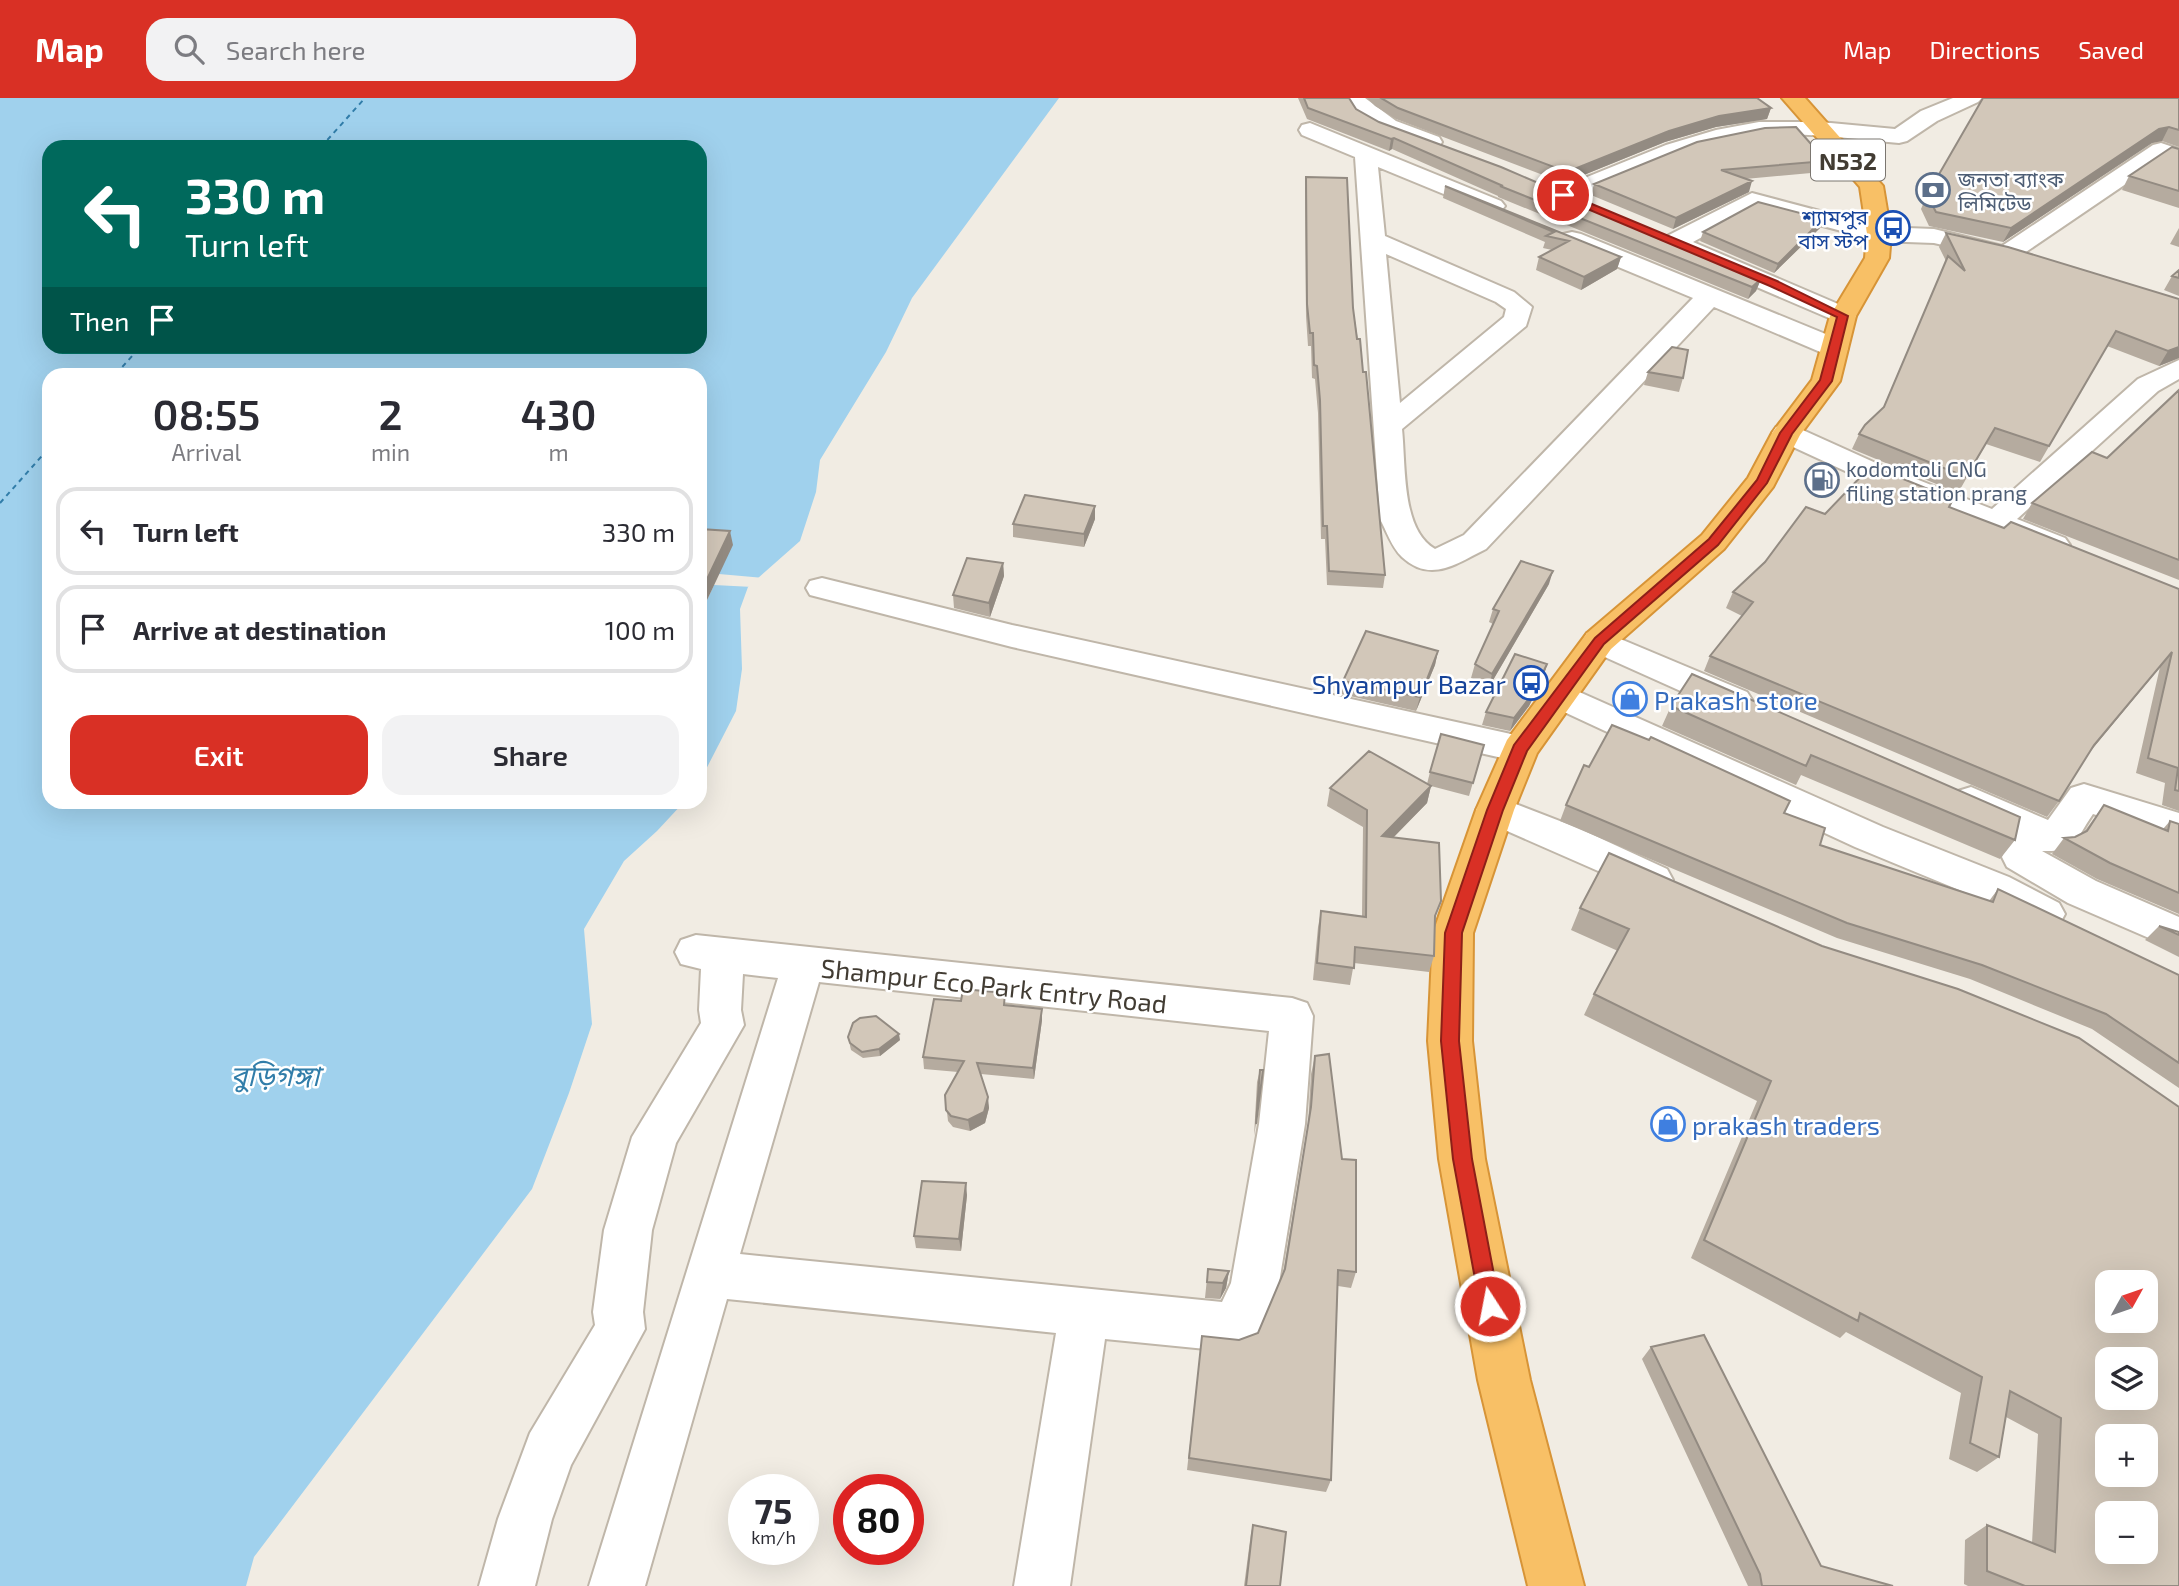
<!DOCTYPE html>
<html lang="en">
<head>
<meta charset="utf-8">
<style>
	body { margin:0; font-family:"Exo 2","Noto Sans Bengali",sans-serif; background:#f2f2f3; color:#2b2b33; height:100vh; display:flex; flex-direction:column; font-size:26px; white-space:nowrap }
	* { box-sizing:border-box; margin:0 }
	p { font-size:23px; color:#7c7c81 }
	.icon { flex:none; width:38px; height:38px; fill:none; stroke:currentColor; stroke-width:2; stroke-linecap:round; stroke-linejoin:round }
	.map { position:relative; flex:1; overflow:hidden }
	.sheet { position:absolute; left:42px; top:270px; width:665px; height:441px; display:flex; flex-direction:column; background:#fff; border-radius:21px; box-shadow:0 7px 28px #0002 }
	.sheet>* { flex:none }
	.guide { position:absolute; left:42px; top:42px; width:665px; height:214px; border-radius:21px; box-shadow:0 7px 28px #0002; background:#00695c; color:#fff; overflow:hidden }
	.needle { width:46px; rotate:50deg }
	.controls { position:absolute; left:2095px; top:1172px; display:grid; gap:14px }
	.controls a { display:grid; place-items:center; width:63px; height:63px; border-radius:14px; background:#fff; box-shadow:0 7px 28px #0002; font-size:35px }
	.speed { position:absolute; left:728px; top:1376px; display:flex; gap:14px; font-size:35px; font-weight:700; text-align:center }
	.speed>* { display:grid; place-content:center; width:91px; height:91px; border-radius:50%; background:#fff; box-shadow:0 7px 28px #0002; line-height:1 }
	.speed small { font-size:18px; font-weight:400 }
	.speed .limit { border:10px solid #d22; background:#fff; color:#111 }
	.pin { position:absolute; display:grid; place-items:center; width:60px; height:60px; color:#fff; margin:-30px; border:4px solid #fff; border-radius:50%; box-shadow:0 2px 7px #0007 }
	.me { position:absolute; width:77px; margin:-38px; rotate:349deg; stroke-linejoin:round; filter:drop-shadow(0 0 5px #0008) }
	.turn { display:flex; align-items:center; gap:24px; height:147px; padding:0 28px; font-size:32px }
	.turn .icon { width:91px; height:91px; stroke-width:2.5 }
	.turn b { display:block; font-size:49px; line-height:60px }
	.then { display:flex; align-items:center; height:66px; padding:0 28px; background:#0003; gap:14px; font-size:26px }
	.eta { display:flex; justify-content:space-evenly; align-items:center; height:119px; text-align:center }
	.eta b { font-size:42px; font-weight:600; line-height:49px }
	.cta { display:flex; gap:14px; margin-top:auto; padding:14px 28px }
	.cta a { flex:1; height:80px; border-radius:21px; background:#d93025; color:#fff; font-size:28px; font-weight:600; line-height:80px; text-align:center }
	.cta a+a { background:#f2f2f3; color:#2b2b33 }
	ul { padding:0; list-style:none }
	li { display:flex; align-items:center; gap:21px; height:88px; margin:0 14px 10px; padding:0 14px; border:4px solid #e1e1e2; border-radius:21px }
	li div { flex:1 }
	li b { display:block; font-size:26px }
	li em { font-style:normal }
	header { display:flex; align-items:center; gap:42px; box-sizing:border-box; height:98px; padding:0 35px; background:#d93025; color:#fff }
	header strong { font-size:33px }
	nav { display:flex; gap:38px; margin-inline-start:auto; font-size:24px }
	.search { width:490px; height:63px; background:#f2f2f3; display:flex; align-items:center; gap:18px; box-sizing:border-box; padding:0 24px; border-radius:21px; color:#7c7c81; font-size:26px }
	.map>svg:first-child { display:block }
	.water { fill:#a0d1ed; fill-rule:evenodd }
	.pier { fill:#f1ece3 }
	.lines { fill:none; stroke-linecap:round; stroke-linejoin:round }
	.ferry { stroke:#317da9; stroke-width:2; stroke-dasharray:5 4.5; stroke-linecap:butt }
	.minor-casing { stroke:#bfb6a9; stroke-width:4 }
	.highway-casing { stroke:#d79437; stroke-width:4 }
	.minor { fill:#fff; fill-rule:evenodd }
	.highway { fill:#f8c066; fill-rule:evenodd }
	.wall { fill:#b5ab9f }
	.shaded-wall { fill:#938b82 }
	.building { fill:#d2c7b9; stroke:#938b82; stroke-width:2; fill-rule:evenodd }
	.route { fill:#d93025; stroke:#8d1f18; stroke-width:2 }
	.labels { text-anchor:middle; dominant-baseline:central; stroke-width:5; stroke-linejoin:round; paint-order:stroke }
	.far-service-label { font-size:21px; fill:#4e5e75; stroke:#fff; text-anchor:start }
	.far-transit-label { font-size:21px; fill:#164399; stroke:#fff; text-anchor:end }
	.shield { fill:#fff; stroke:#7b7670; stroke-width:2 }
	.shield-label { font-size:24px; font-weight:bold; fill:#423c33 }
	.transit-label { font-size:26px; fill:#164399; stroke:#fff; text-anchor:end }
	.shop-label { font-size:26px; fill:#366cbe; stroke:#fff; text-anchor:start }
	.street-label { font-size:26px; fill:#423c33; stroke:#fff }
	.water-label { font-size:28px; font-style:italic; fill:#317da9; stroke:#fff }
</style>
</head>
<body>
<header>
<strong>Map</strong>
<div class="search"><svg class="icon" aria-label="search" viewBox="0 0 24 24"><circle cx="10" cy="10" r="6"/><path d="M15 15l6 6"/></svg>Search here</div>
<nav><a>Map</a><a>Directions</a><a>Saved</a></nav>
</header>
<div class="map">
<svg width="2179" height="1488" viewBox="0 0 2179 1488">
	<rect width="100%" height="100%" fill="#f1ece3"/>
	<!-- water -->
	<path class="water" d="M0 0H1059L912 200 886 254 820 362 816 394 800 443 748 489 740 511 742 571 736 613 700 683V276H49V704H684L657 733 624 763 584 831 592 926 569 995 532 1091 254 1459 246 1488H0ZM49 49H700V248H49Z"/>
	<!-- pier -->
	<path class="pier" d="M700 449 719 476 765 480 753 489 714 487 700 517Z"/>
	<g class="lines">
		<!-- ferry -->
		<path class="ferry" d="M321 49 365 0
			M116 276 141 248
			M0 405 49 350"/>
		<!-- minor casing -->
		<g class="minor-casing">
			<path id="minor" d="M1342 0H1365L1396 23 1439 39 1442 44 1439 49C1412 55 1358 22 1342 0Z
				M1953 0H1982L1978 4 1937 23 1907 43 1899 45C1853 41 1805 33 1759 38 1694 43 1631 78 1571 102H1555L1551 97 1555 92 1666 47 1716 32 1759 24H1820L1895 31 1921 13Z
				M1310 25 1501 103 1505 108 1501 113H1485L1378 69 1385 138 1514 194 1532 209 1526 228 1402 331C1406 367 1401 432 1435 451L1464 437 1693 200 1563 146 1560 141 1563 136 1572 134 1581 136 1845 244 1848 250 1845 256 1835 258 1825 256 1714 209 1486 451C1457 465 1431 486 1402 459 1392 450 1386 432 1380 421L1355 59 1302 37 1299 32 1302 27ZM1386 156 1496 204 1506 211 1504 219 1400 305Z
				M2161 45 2179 51V65L2164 60 2017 160 2008 162 1934 145 1879 143 1755 110 1693 144 1852 212 1856 218 1852 224 1843 226 1675 154 1662 144 1665 139 1752 95 1880 129 1934 131 2002 148 2153 47Z
				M2179 262V281L2158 293 2017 421 2065 440 2070 447 2065 454 2054 457 1856 378 1776 341 1772 335 1776 329 1786 326 1796 329 1878 366 1992 411 2138 281Z
				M822 480 1012 527 1520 638 1533 642 1538 651 1533 660 1520 664 1012 549 810 497 806 490 810 483Z
				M1599 532 1747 594 1753 603 1747 612 1735 615 1723 612 1587 551 1582 543 1587 535Z
				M1559 585 1883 729 2009 779 2059 805 2065 816 2059 827 2045 832 1981 801 1855 749 1547 606 1541 597 1547 588Z
				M2084 686 2179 715V743L2093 716C2073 745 2077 754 2042 753L2096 783 2179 819V853L2068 805 2007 769 2002 759 2010 737 1958 713 1952 703 1958 693 1971 689 2048 722 2071 690Z
				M1495 698 1578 730 1667 771 1673 782 1667 793 1653 797 1482 722 1476 712 1482 702Z
				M696 837 1292 900 1307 905 1313 918 1305 1026 1279 1185 1254 1247 1236 1254 1105 1241 1070 1488H1014L1056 1235 727 1201 645 1488H589L778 880 743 876 741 912 744 927 676 1045 652 1132 643 1214 645 1231 571 1367 552 1421 535 1488H479L498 1421 530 1335 595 1227 593 1214 604 1132 632 1039 701 925 699 912 701 871 681 866 675 854 681 842ZM819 884 1269 933 1259 1026 1231 1185 1222 1204 740 1156Z"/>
		</g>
		<!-- highway casing -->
		<g class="highway-casing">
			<path id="highway" d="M1782 0H1805L1883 88 1891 136 1889 160 1856 218 1840 283 1800 337 1773 389 1724 451 1611 551 1537 655 1514 712 1473 835 1472 943 1485 1061 1530 1282 1584 1488H1528L1478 1282 1439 1061 1428 943 1433 835 1476 712 1507 642 1587 535 1702 437 1748 380 1772 335 1812 282 1830 218 1865 160 1867 136 1860 89Z"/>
		</g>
		<!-- minor -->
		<use href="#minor" class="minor"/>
		<!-- highway -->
		<use href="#highway" class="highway"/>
	</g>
	<!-- wall -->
	<path class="wall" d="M1298 0H1349L1356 11 1379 24 1761 181 1756 193 1748 201 1498 99V98L1392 51 1389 53 1307 21Z
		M1367 0H1757L1771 10 1767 21 1716 29 1665 44 1564 85 1396 21 1375 8Z
		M2179 0V49L2162 43 2152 45 2003 144 1929 128 1921 111 1927 97Z
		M1697 44 1826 63 1822 74 1745 81 1749 94 1673 131 1591 97 1594 86Z
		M2179 51V110L2122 92 2129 78Z
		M1306 79 1353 210 1363 274 1385 477 1383 490 1327 487 1325 441H1321L1318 315 1315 281 1312 280 1311 248H1308L1306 218 1305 91Z
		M1445 88 1621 159 1617 171 1581 192 1536 172 1539 159 1552 152 1543 150 1545 144 1443 100Z
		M1820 130 1774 175 1700 143 1703 134Z
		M2179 130V149L2170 146Z
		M1946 135 2179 201V260L2159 268 2107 248 2040 364 1986 346 1958 395 1852 351 1859 336 1883 310 1946 163 1939 149Z
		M2179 172V198L2164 192 2172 178Z
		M1648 274 1683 280 1679 294 1644 287Z
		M2179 292V482L2023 421 2032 405 2107 360Z
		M1095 408V421L1084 449 1013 439V426Z
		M1949 409 2004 430 2179 491V713L2162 707 2165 685 2136 675 2160 569 2090 654 2059 703 2047 719 1704 573 1710 558 1742 518 1726 510 1733 494 1825 416Z
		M1003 465 1004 478 990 519 954 510 953 497Z
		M1549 486 1489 589 1471 580 1475 566 1493 526 1489 524 1493 511Z
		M1438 553 1435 567 1416 613 1341 596 1343 583Z
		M1547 566 1543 580 1529 608 1510 633 1482 627 1486 614Z
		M1692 576 2015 742 2000 761 1801 677 1796 687 1662 628 1671 608Z
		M1484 647 1469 698 1431 688 1427 705 1393 740 1435 821 1434 858 1429 874 1354 865 1350 887 1313 882 1318 829 1321 813 1362 818 1363 729 1327 708 1330 690 1427 686 1430 674Z
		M1566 707 1784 715 1820 747 1989 803 1998 791 2179 877V990L2092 931 1970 881 1837 840 1560 723Z
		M2104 707 2163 731 2170 723 2179 726V816L2097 781 2052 756 2064 740 2075 739 2084 734Z
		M1580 810 2179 1009V1488H1968L1964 1486 1965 1442 1987 1427 2032 1445 2038 1336 2006 1319 1999 1359 1977 1374 1949 1361 1961 1295 1846 1234 1840 1240 1691 1160 1757 1003 1584 917 1594 896 1618 853 1571 832Z
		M2159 828 2179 834V859L2145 842Z
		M1006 908 1042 922 1034 981 981 976 989 1010 985 1025 970 1033 953 1029 948 1023 945 997 958 974 924 971 923 959Z
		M848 939 900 942 880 958 863 960 851 952Z
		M1315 958 1356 1174 1351 1190 1338 1188 1331 1382 1326 1394 1187 1372 1202 1238 1239 1242 1258 1235 1283 1175 1308 1026 1311 976Z
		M1260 972 1256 1026 1254 1038 1257 984Z
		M967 1097 961 1153 916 1150 914 1138Z
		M1208 1171 1229 1173 1226 1190 1220 1201 1205 1200Z
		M1651 1249 1821 1468 1893 1488H1748L1642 1261Z
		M1253 1427 1280 1488H1244L1251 1435Z"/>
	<!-- shaded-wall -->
	<path class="shaded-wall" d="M1771 10 1767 21 1716 29 1665 44 1564 85 1567 74 1669 33 1719 18Z
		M2169 29 2162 43 2152 45 2003 144 2011 130 2159 31Z
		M1394 40 1392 51 1389 53 1391 41Z
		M1752 83 1749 94 1673 131 1676 120Z
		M1823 121 1820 130 1774 175 1778 166Z
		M1621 159 1617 171 1581 192 1584 179Z
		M1761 181 1756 193 1748 201 1752 189Z
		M2179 249V260L2159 268 2168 253Z
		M1095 408V421L1084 449V436Z
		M730 433 733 447 700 517V496Z
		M1003 465 1004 478 990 519 989 505Z
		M1553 473 1549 486 1489 589 1492 576Z
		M1438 553 1435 567 1416 613 1420 599Z
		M2172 554 2160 569 2082 663 2094 647Z
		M1547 566 1543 580 1529 608 1510 633 1514 620Z
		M1431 688 1427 705 1378 755 1382 738Z
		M1042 911V922L1034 981 1033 970Z
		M899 936 900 942 880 958 879 951Z
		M988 999 989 1010 985 1025 970 1033 968 1022Z
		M966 1085 967 1097 961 1153 959 1141Z
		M1229 1173 1226 1190 1220 1201 1223 1185Z"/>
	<!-- building -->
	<path class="building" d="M1304 0H1349L1356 11 1379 24 1501 69 1761 181 1752 189 1500 88H1503L1394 40 1391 41 1308 10Z
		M1381 0H1757L1771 10 1719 18 1669 33 1567 74 1398 10Z
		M1983 0H2179V32L2169 29 2159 31 2011 130 1936 114 1927 97Z
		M1796 29 1826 63 1721 72 1752 83 1676 120 1594 86 1697 44 1765 30Z
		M2172 49 2179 51V93L2129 78Z
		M1306 79 1347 80 1353 210 1357 241H1360L1363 274H1366L1385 477 1329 473 1327 428H1323L1320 302 1317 268 1314 267 1313 235H1310L1307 206Z
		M1445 88 1621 159 1584 179 1539 159 1569 143 1546 138 1554 134Z
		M1758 104 1823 121 1778 166 1703 134Z
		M1946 135 2008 149 2179 201V249L2168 253 2116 233 2049 348 1995 330 1966 379 1859 336 1865 327 1884 309 1948 158 1965 173Z
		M2179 172V180L2172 178Z
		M1672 249 1688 252 1683 280 1648 274Z
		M2179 292V462L2032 405 2092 354 2107 360Z
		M1871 368 1953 401 1949 409 2004 430 2011 424 2179 491V693L2175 692 2178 670 2148 660 2172 554 2094 647 2059 703 1710 558 1753 504 1733 494 1765 464 1806 409 1825 416Z
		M1025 397 1095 408 1084 436 1013 426Z
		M700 431 730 433 700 496Z
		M967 460 1003 465 989 505 953 497Z
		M1521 463 1553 473 1492 576 1475 566 1499 513 1493 511Z
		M1366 533 1438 553 1420 599 1343 583Z
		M1515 556 1547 566 1534 594 1514 620 1486 614Z
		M1692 576 2020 719 2015 742 1811 657 1806 668 1671 608Z
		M1612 627 1649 642 1651 639 1790 703 1784 715 1825 730 1820 747 1993 804 1998 791 2179 877V965L2106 916 1982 867 1847 825 1566 707 1584 667 1589 669Z
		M1441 636 1484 647 1473 685 1430 674Z
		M1369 653 1431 688 1382 738 1439 745 1441 803 1435 818 1434 858 1355 849 1354 870 1317 865 1321 813 1366 819 1367 712 1330 690Z
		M2104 707 2168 733 2170 723 2179 726V795L2110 765 2064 740 2075 739 2087 733Z
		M1609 755 1822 848 1958 891 2079 940 2179 1009V1488H2025L1987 1473V1427L2055 1454 2061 1320 2010 1293 1999 1359 1970 1345 1982 1279 1860 1215 1858 1223 1704 1142 1771 983 1594 896 1629 831 1580 810ZM2107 1185H2146V1223H2107ZM2107 1262H2146V1300H2107ZM2107 1339H2146V1377H2107ZM2107 1416H2146V1454H2107Z
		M2159 828 2179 834V837Z
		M963 891 1005 895 1004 907 1042 911 1033 970 977 965 988 999 984 1014 968 1022 951 1018 946 1012 945 997 964 963 923 959 934 901 961 903Z
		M876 918 899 936 879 951 862 954 850 945 848 939 853 925 860 920Z
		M1329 956 1342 1061 1356 1062V1174L1338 1172 1331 1382 1189 1360 1202 1238 1239 1242 1258 1235 1285 1171 1311 1009 1315 958Z
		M1260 972H1263L1256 1026Z
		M922 1083 966 1085 959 1141 914 1138Z
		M1208 1171 1229 1173 1223 1185 1207 1184Z
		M1704 1237 1821 1468 1893 1488H1762L1760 1476 1651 1249Z
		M1253 1427 1286 1434 1280 1488H1246Z"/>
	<!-- route -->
	<path class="route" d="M1563 94 1777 183 1848 218 1832 283 1792 336 1767 385 1718 447 1604 546 1527 653 1503 712 1462 835 1459 943 1472 1061 1500 1208 1497 1215 1490 1218 1483 1215 1480 1208 1453 1061 1441 943 1445 835 1487 712 1514 647 1595 540 1709 441 1757 382 1780 335 1820 282 1837 219 1770 188 1559 99 1558 97Z"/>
	<!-- icons -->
	<defs>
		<g id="bank-ring" transform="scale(1.75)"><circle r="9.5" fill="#fff" stroke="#5c6f8a" stroke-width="1.5"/><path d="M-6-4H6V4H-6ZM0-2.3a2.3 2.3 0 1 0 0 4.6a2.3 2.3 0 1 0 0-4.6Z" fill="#5c6f8a"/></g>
		<g id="bus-ring" transform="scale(1.75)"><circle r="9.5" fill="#fff" stroke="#1a4fb4" stroke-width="1.5"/><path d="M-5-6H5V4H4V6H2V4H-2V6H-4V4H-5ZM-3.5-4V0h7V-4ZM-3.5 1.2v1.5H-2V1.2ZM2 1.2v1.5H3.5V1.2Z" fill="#1a4fb4"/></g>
		<g id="fuel-ring" transform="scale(1.75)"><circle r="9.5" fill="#fff" stroke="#5c6f8a" stroke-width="1.5"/><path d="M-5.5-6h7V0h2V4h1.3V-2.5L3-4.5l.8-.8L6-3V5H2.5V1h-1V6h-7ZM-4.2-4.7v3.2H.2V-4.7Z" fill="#5c6f8a"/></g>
		<g id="shop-ring" transform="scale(1.75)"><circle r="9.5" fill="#fff" stroke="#3f7fe0" stroke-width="1.5"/><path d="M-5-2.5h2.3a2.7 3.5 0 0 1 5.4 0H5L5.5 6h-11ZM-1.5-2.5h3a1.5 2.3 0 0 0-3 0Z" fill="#3f7fe0"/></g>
	</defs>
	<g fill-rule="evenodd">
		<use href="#bank-ring" x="1933" y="92"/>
		<use href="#bus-ring" x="1893" y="130"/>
		<use href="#fuel-ring" x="1822" y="382"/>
		<use href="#bus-ring" x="1531" y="585"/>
		<use href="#shop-ring" x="1630" y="601"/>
		<use href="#shop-ring" x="1668" y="1026"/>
	</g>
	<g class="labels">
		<!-- far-service labels -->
		<g class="far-service-label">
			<text x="1958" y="80">জনতা ব্যাংক<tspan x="1958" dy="24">লিমিটেড</tspan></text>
			<text x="1846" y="370">kodomtoli CNG<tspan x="1846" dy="24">filing station prang</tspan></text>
		</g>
		<!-- far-transit labels -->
		<g class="far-transit-label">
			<text x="1868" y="118">শ্যামপুর<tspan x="1868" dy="24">বাস স্টপ</tspan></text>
		</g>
		<!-- shield labels -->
		<rect class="shield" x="1811" y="41.5" width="74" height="41" rx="5"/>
		<g class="shield-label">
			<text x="1848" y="62">N532</text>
		</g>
		<!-- transit labels -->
		<g class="transit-label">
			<text x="1506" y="585">Shyampur Bazar</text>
		</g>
		<!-- shop labels -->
		<g class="shop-label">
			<text x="1654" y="601">Prakash store</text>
			<text x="1692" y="1026">prakash traders</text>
		</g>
		<!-- street labels -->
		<g class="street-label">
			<text transform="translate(994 887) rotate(6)">Shampur Eco Park Entry Road</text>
		</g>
		<!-- water labels -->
		<g class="water-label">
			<text x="275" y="977">বুড়িগঙ্গা</text>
		</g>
	</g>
</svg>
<div class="controls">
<a><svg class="needle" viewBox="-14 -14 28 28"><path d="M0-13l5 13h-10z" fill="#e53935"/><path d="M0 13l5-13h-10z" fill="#7c7c81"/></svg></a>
<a><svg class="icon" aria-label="layers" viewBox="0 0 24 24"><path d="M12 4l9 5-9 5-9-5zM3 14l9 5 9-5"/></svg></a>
<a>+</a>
<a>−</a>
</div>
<div class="speed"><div>75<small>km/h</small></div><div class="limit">80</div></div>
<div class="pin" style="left:1563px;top:97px;background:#d93025"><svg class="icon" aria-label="arrive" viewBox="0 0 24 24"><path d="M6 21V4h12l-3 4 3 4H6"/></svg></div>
<svg class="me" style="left:1490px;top:1208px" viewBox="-20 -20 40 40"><circle r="17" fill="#d93025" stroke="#fff" stroke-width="3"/><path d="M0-11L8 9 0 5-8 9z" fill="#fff"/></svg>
<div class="guide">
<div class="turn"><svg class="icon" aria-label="left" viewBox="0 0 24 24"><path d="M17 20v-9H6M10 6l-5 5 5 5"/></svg><div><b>330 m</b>Turn left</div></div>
<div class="then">Then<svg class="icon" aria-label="arrive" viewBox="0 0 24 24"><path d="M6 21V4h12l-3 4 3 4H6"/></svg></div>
</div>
<section class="sheet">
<div class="eta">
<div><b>08:55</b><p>Arrival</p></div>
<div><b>2</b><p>min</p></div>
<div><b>430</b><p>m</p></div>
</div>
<ul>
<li><svg class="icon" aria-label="left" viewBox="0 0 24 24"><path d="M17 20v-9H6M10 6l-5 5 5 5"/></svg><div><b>Turn left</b></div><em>330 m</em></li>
<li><svg class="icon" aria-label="arrive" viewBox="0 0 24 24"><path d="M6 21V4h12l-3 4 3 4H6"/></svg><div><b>Arrive at destination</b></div><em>100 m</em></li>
</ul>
<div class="cta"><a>Exit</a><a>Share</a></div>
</section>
</div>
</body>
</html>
